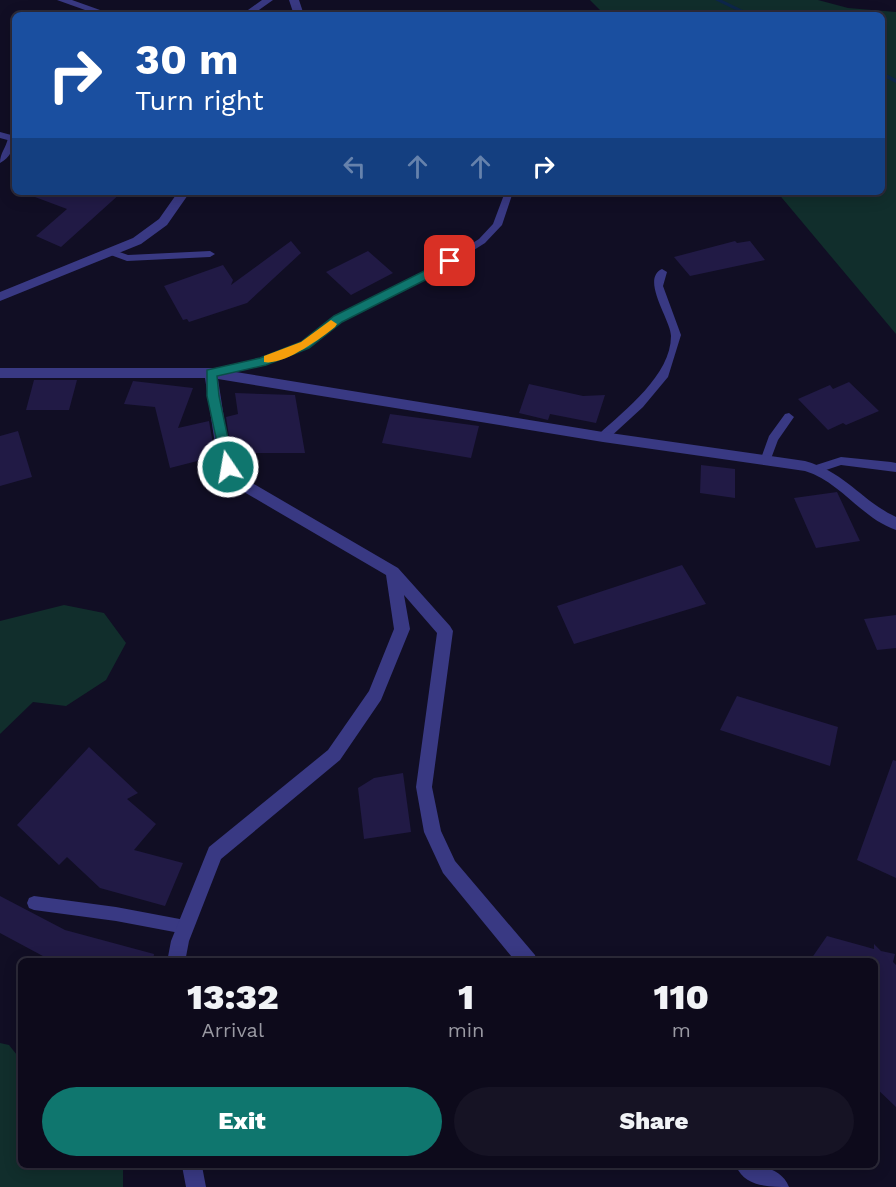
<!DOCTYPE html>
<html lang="en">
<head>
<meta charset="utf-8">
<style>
	body { margin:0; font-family:"Work Sans",sans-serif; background:#161324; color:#f1f3f6; height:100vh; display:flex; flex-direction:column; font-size:22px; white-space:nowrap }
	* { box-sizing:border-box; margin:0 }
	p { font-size:20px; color:#9a9aa3 }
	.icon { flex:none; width:33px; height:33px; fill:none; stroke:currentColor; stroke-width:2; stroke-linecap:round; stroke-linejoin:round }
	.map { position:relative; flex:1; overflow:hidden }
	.side { position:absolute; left:18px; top:958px; width:860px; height:210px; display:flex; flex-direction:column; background:#0d0a1b; border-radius:9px; box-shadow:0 3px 15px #0003,0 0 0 2px #2d2b3a }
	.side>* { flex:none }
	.top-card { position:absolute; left:12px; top:12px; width:873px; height:183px; border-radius:9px; box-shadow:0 3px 15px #0003,0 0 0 2px #2d2b3a; background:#1a4fa0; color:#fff; overflow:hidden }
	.pin { position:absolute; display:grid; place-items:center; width:51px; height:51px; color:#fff; margin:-26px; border-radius:12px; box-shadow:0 3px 9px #0006 }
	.me { position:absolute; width:66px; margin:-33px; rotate:348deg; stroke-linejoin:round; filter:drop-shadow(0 0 4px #0008) }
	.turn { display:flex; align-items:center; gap:21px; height:126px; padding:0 24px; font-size:27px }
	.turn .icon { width:78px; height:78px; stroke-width:2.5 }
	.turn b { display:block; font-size:42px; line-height:51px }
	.lanes { display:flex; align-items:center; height:57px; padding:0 24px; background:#0003; justify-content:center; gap:30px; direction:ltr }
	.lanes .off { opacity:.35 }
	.eta { display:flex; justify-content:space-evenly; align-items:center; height:102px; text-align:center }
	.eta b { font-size:36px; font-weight:800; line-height:42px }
	.primary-button { display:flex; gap:12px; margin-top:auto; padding:12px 24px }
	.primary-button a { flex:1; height:69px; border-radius:36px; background:#0f766e; color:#fff; font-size:24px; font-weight:800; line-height:69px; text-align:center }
	.primary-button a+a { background:#161324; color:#f1f3f6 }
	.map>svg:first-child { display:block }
	.green { fill:#112e2c }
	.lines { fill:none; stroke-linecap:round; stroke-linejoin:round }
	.stream { fill:#0d264a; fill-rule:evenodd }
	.building { fill:#211a45 }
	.service { fill:#393983; fill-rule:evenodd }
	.minor { fill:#393983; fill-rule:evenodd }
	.route { fill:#0f766e; stroke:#0a4d48; stroke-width:1.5 }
	.slow { fill:#f59e0b }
</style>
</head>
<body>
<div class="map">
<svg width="896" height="1187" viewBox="0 0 896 1187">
	<rect width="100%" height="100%" fill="#110e24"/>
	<!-- green -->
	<path class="green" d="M590 0H818L848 8 896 12V334L777 192H882V15H605Z
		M64 605 104 613 126 643 106 680 66 706 33 702 0 734V621Z
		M0 1043 9 1045 21 1060V1166H123V1187H0Z"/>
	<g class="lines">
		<!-- stream -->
		<path class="stream" d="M715 0H722L753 15H746Z
			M882 72 896 79V83L882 76Z"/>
	</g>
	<!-- building -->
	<path class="building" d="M28 192H122L61 247 36 236 67 209 27 194Z
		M291 241 301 253 247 303 189 322 187 319 183 320 164 286 223 265 233 280 231 285Z
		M735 241 737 243 750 241 765 260 690 276 674 257Z
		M368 251 393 273 351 295 326 272Z
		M34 380H77L69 410H26Z
		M133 381 193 388 178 428 209 421 213 444 217 456 170 468 155 407 124 404Z
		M849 382 879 411 846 425 843 423 828 430 798 399 830 385 833 389Z
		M529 384 583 396 605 395 596 423 550 414 548 420 519 413Z
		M235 393 295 395 305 453H234L230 443 226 417 238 414Z
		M390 414 479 426 471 458 382 443Z
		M18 431 32 477 0 486V436Z
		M701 465 735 469V498L700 493Z
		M837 492 860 541 816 548 794 498Z
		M682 565 706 604 574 644 557 606Z
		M896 615V648L877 650 864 619Z
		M737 696 838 727 830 766 720 730Z
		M89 747 138 793 127 799 156 824 134 850 183 863 165 906 100 888 67 857 59 865 17 825Z
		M893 760 896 761V878L857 860Z
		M403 773 411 832 364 839 358 788 374 778Z
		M0 896 65 930 154 954 153 962H54L0 933Z
		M827 936 874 949V944L881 951 895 954 893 962 896 965V1107L874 1086V962H809Z"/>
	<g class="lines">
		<!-- service -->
		<path class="service" d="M12 135 15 136C15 147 10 158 0 163 0 153 6 148 8 138Z
			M505 192H513L502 225 485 243 436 274 342 321 309 348 262 366 211 377 207 376 206 373 207 370 260 359 301 342 334 317 430 270 479 239 493 224Z
			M111 249 128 255 210 251 215 254 210 257 127 261 108 254 106 252Z
			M662 269 667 272 663 286 681 335 668 377 643 407 607 440H599L598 437 599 434C625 410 671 375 671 336 671 320 640 279 662 269Z
			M789 413 794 417 778 440 769 464H761L760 461 769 436 785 414Z
			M841 457 891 462 896 463V472L841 465 817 473 811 469 813 466Z
			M34 896 116 907 185 920 190 922 192 927 190 932 185 934 116 921 34 910 29 908 27 903 29 898Z"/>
		<!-- minor -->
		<path class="minor" d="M57 0H72L114 15H99Z
			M262 0H273L252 15H241Z
			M289 0H299L304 15H294Z
			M0 132 15 136V142L0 138Z
			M178 192H190L167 225 141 244 0 301V292L133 238 159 219Z
			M0 368H211L603 432 805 461C847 473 860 500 896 517V530C861 518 841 482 805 471L603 442 218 379 228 444 242 477 398 568 450 626 453 631 432 787 441 831 455 861 535 955 537 962H516L443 873 424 832 416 787 437 633 404 595 410 629 381 700 340 760 221 859 189 941 185 962H167L171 941 209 847 328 750 369 691 394 629 386 575 232 485 215 444 205 378H0Z
			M182 1166H202L206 1187H186Z
			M736 1166C755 1164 781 1166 789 1187 769 1187 745 1187 736 1166Z"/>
	</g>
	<!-- route -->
	<path class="route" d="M450 258 455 261 453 264 437 274 342 322 309 348 266 365 217 376 219 396 234 467 228 472 223 470 207 396V370L260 358 301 342 334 316Z"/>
	<!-- slow -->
	<path class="slow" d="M331 320 337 324 335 327C320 339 283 366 264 362V356L301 342Z"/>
</svg>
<div class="pin" style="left:450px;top:261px;background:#d93025"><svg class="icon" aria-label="arrive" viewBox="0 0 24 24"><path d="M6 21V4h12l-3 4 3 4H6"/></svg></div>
<svg class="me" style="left:228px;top:467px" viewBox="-20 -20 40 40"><circle r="17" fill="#0f766e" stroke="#fff" stroke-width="3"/><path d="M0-11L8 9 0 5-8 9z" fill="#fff"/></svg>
<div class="top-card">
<div class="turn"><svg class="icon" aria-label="right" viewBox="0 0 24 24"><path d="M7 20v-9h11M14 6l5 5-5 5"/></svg><div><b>30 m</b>Turn right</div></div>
<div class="lanes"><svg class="icon off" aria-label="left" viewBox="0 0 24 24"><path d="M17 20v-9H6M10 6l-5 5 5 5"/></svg><svg class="icon off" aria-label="ahead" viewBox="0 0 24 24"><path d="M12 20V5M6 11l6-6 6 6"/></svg><svg class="icon off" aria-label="ahead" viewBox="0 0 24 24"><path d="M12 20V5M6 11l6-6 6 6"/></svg><svg class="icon" aria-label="right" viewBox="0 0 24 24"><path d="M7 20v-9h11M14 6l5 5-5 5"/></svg></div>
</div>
<section class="side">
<div class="eta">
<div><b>13:32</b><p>Arrival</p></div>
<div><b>1</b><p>min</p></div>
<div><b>110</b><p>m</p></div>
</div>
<div class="primary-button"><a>Exit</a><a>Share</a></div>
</section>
</div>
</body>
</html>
